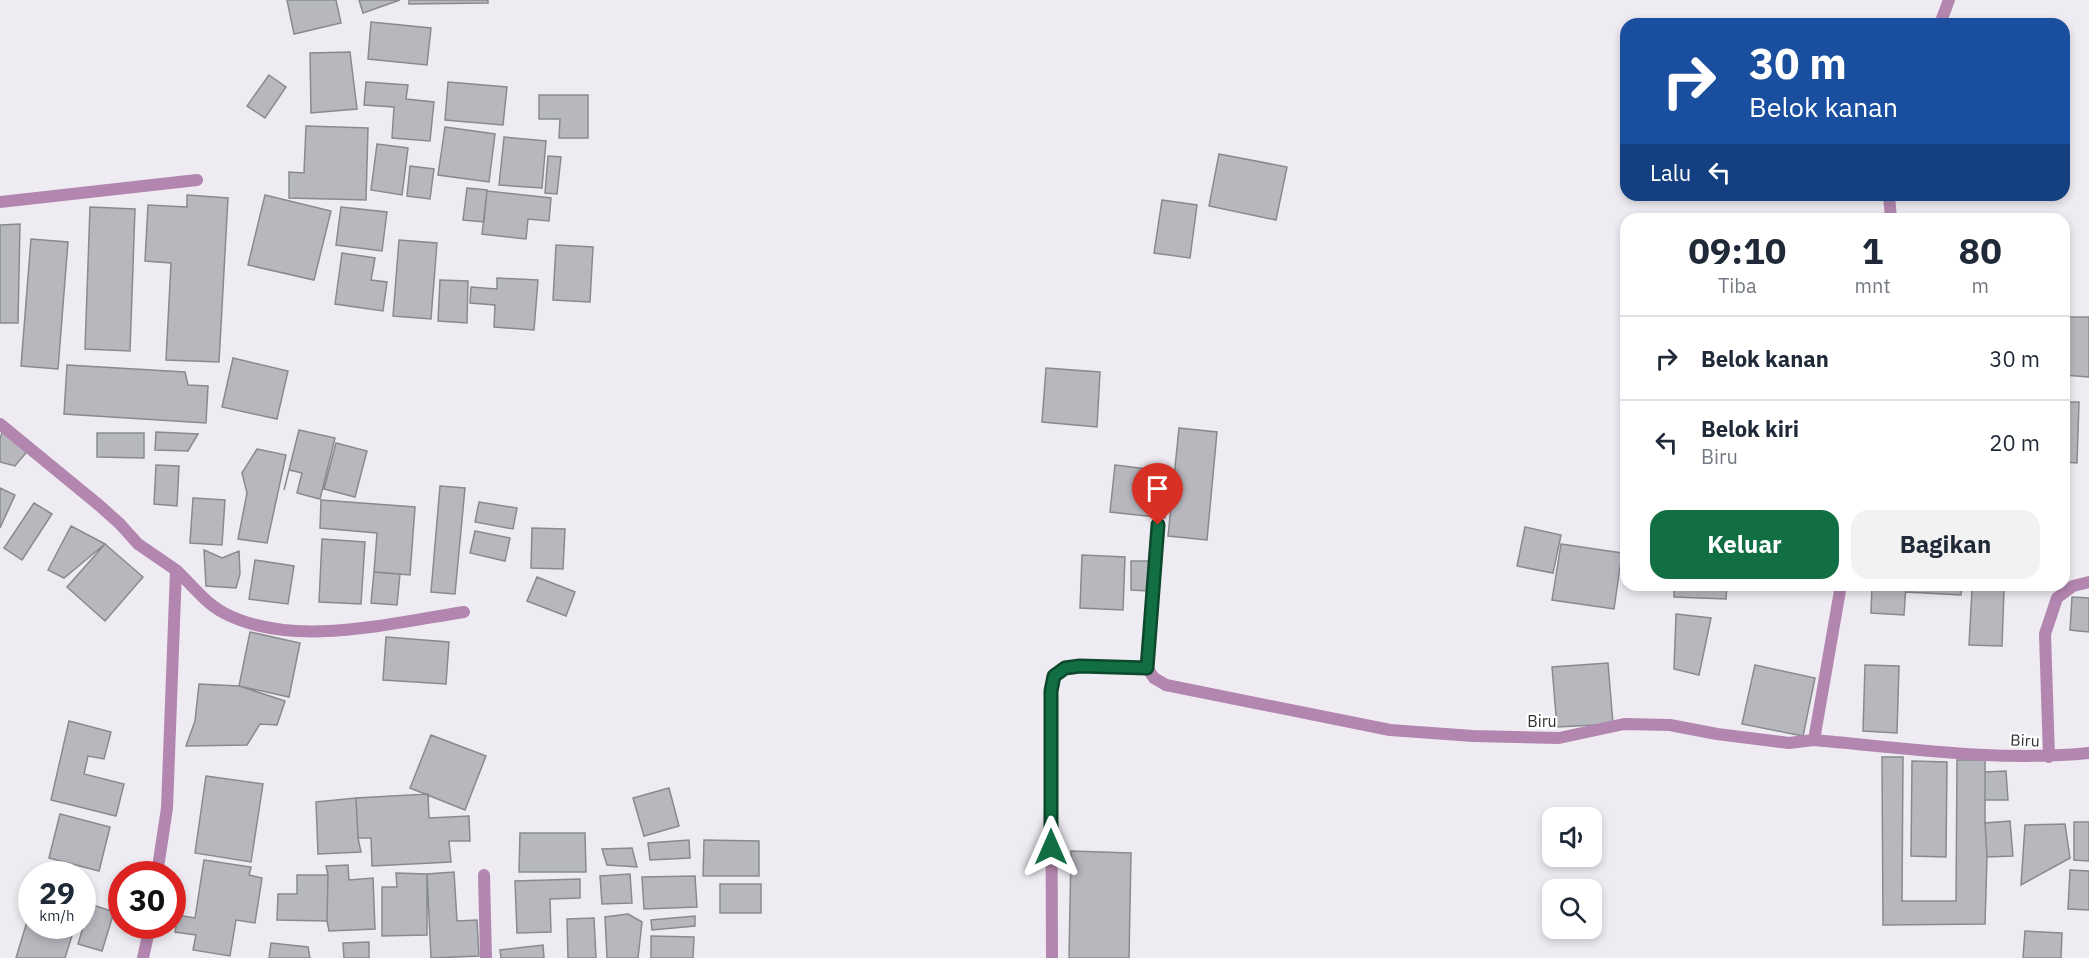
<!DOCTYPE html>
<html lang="id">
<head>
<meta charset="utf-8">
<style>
	body { margin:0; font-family:"IBM Plex Sans",sans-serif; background:#f2f2f3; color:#1f2937; height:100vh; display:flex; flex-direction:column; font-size:22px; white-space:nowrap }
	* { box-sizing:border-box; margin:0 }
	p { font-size:20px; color:#747a83 }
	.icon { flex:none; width:33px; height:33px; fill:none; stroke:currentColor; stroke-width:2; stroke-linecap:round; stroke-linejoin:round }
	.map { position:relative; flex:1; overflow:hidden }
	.panel { position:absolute; left:1620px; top:213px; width:450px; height:378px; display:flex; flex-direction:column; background:#fff; border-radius:18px; box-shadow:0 3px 9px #0003 }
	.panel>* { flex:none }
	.guide { position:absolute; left:1620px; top:18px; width:450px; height:183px; border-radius:18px; box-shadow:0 3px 9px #0003; background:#1a4fa0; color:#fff; overflow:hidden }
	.buttons { position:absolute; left:1542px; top:807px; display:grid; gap:12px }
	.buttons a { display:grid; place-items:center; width:60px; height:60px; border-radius:12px; background:#fff; box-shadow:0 3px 9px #0003; font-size:30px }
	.speed { position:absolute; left:18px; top:861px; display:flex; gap:12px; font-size:30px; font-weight:700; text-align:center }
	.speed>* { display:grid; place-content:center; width:78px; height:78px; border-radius:50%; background:#fff; box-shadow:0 3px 9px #0003; line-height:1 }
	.speed small { font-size:15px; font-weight:400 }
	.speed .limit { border:9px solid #d22; background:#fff; color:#111 }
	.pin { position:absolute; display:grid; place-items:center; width:51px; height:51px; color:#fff; margin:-62px -26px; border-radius:50% 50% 50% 0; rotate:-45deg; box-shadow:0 0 6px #0007 }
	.pin .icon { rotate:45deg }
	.me { position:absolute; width:66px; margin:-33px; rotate:0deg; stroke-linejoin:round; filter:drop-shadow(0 0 4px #0008) }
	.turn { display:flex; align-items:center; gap:21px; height:126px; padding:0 30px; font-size:27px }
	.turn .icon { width:78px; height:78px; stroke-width:2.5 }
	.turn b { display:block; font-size:42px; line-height:51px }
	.then { display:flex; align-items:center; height:57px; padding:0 30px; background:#0003; gap:12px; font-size:22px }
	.eta { display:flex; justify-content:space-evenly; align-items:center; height:102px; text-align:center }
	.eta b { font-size:36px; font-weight:800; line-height:42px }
	.cta { display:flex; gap:12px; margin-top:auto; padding:12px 30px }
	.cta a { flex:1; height:69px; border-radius:18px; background:#126f44; color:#fff; font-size:24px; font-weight:800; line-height:69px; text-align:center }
	.cta a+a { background:#f2f2f3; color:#1f2937 }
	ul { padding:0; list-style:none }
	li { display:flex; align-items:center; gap:18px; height:84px; padding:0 30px; border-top:2px solid #e0e1e3 }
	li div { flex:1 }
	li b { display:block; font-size:22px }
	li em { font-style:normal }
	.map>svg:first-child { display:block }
	.building { fill:#b7b8be; stroke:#888a8f; stroke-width:1.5 }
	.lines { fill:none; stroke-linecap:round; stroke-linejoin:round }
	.minor { stroke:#b386af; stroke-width:12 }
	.route-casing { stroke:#0c482c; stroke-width:15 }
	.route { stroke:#126f44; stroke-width:10 }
	.labels { text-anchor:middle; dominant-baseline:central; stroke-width:4.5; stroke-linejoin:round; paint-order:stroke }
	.street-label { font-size:16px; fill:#333235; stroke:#fff }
</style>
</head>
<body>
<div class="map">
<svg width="2089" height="958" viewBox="0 0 2089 958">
	<rect width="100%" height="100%" fill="#eeecf2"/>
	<!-- building -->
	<path class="building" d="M287 0H336L341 23 294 34Z
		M359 0H400L363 13Z
		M409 0H488V3L409 4Z
		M371 22 431 28 427 65 368 59Z
		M350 52 357 109 311 113 310 53Z
		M269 75 286 87 265 118 247 106Z
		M366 82 408 85 406 99 434 102 430 141 392 138 394 107 364 105Z
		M448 82 507 87 503 125 445 120Z
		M539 95H588V138H559L560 119H539Z
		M306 126 368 128 366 200 289 198V172L304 173Z
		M445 127 495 134 489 182 438 175Z
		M504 137 546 141 542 188 499 185Z
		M377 144 408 148 402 195 371 190Z
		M1219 154 1287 167 1276 220 1209 206Z
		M548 156 561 157 557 194 545 193Z
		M410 166 434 169 430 199 407 196Z
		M467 188 487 190 484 222 463 220Z
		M487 191 551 198 549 221 528 219 526 239 482 234Z
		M187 195 228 198 219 362 166 360 171 263 145 261 148 205 187 207Z
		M265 195 331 211 314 280 248 265Z
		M1162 200 1197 205 1190 258 1154 253Z
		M90 207 135 209 130 351 85 349Z
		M341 207 387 212 382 251 336 245Z
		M20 224 18 323H0V225Z
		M31 239 68 242 58 369 21 366Z
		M399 240 437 243 431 319 393 316Z
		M556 245 593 247 590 302 553 300Z
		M342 253 375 258 371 280 387 282 383 311 335 304Z
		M497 278 538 280 534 330 494 327 495 305 470 303 471 287 497 289Z
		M440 280 468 281 467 323 438 321Z
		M2064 317H2089V377L2064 375Z
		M233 358 288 371 277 419 222 407Z
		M67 365 185 372 188 385 208 386 206 423 64 414Z
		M1046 368 1100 372 1097 427 1042 422Z
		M2064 402H2079L2077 463 2064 462Z
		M1179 428 1217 432 1207 540 1168 536Z
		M3 429 29 449 15 466 0 462V439Z
		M299 430 335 438 320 499 297 493 302 473 289 470 284 490Z
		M156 432 198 434 188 451 155 450Z
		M97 433H144V458L97 457Z
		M336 443 367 451 355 497 324 489Z
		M257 449 286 455 267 543 238 539 247 493 242 473Z
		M156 465 179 466 177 506 154 504Z
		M1115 465 1171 472 1165 518 1110 512Z
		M440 486 465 488 455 594 431 592Z
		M0 488 15 495 0 528Z
		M193 498 225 500 222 545 190 543Z
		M321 500 415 507 410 575 374 572 377 533 320 528Z
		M479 502 517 508 513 529 475 522Z
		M34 503 52 514 22 560 4 548Z
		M71 526 105 544 64 578 48 570Z
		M1525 527 1561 535 1553 573 1517 566Z
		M532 528 565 529 563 569 531 568Z
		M475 531 510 538 505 561 470 553Z
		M322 539 365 542 361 604 319 602Z
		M105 544 143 577 105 621 67 587Z
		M1561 544 1622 553 1614 609 1552 600Z
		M204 550 222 558 239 551 240 574 236 588 206 586Z
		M1082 555 1125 557 1123 610 1080 608Z
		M255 560 294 566 288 604 249 599Z
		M1131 561H1150L1149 591 1131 590Z
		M374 572 400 574 397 605 371 603Z
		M537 577 575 592 566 616 527 601Z
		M1674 585H1727L1726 599 1674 597Z
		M1872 585H1906L1904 615 1871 613Z
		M1906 585H1962L1961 595 1906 592Z
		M1972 589 2004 590 2002 646 1969 645Z
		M2072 597 2089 598V632L2070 630Z
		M1676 614 1711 618 1699 675 1674 669Z
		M250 632 300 643 289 697 239 686Z
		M386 637 449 642 446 684 383 680Z
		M1608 663 1613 724 1557 727 1552 667Z
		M1755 665 1815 678 1803 736 1742 724Z
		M1865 665 1899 666 1897 733 1863 731Z
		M199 684 239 686 285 701 277 725 260 724 247 745 186 746 195 721Z
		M69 721 111 732 104 759 88 756 84 774 124 784 116 816 51 800Z
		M431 735 486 756 465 810 410 788Z
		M1882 757H1903L1902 901H1956L1957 760H1985V823L1987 857 1985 924 1883 925Z
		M1912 761 1947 762 1946 857 1911 856Z
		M2006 771 2008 800H1985V772Z
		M206 776 263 784 251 862 195 853Z
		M669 788 679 826 644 836 633 798Z
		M428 794 429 818 469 816 470 841H449L451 862 372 866 371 838H358L356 798Z
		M356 798 358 838 361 852 318 854 316 802Z
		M60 814 110 827 99 871 49 858Z
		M2010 821 2013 856 1987 857 1985 823Z
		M2074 822H2089V861L2074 860Z
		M2065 824 2070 858 2021 885 2025 825Z
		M520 833H585L586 872H519Z
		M689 840 690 858 650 860 648 843Z
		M704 840 759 841V876H703Z
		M632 848 637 867 607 865 602 849Z
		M1071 851 1131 853 1129 958H1069Z
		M204 860 251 867 249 875 262 878 255 923 236 920 230 956 193 950 196 935 175 932 178 915 195 918Z
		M348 865 349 880 373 878 375 929 329 931 327 921 328 875 326 866Z
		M2070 870 2089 871V910L2068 909Z
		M454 872 457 921 477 920 479 956 431 958 427 874Z
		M396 873 427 874V935L382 936V887H397Z
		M630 874 632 903 602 904 600 876Z
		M297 875H328L327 921 277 920 278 894H297Z
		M695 876 697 907 644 909 642 877Z
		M580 879V898L550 899 551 932 517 933 515 881Z
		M720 884H761V913H720Z
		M90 904 114 912 102 951 78 944Z
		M32 905V926H75L65 958H16Z
		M628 914 642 922 638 958H607L605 917Z
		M695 916V926L652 930 651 920Z
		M594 918 596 958H568L567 919Z
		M2025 931 2062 933 2061 958H2023Z
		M651 936 694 937 693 958H651Z
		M369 942V958H344L343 943Z
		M271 943 308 947 310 958H269Z
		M543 945 544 958H501L500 950Z"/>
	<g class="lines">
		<!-- minor -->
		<path class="minor" d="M1940 24 1949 0
			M1889 195 1891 219
			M0 202 197 180
			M0 424 100 506 120 524 138 544 176 570 167 808 157 874
			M1158 525 1147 668 1154 678 1166 685 1390 730 1473 736 1559 738 1624 724 1670 725 1717 734 1789 743 1814 740C1905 748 1998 762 2089 753
			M176 570C191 584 205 603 224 613 293 649 390 623 464 612
			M1814 740 1841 585
			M2049 757 2045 634 2057 598 2073 586 2089 582
			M484 875 486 958
			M143 958 150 926
			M1052 958 1051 691 1054 676 1065 668 1079 666 1147 668"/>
	</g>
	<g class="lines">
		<!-- route casing -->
		<g class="route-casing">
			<path id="route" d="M1051 847V691L1054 676 1065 668 1080 666 1147 668 1158 525"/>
		</g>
		<!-- route -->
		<use href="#route" class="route"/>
	</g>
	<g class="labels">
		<!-- street labels -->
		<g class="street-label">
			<text x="1542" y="721">Biru</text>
			<text transform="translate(2025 740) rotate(2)">Biru</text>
		</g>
	</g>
</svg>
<div class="buttons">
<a><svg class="icon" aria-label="sound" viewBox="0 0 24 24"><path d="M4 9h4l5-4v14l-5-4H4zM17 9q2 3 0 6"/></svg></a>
<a><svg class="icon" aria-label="search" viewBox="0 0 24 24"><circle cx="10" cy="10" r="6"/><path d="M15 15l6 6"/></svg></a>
</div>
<div class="speed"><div>29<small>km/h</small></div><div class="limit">30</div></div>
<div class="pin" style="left:1158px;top:525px;background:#d93025"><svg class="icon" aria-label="arrive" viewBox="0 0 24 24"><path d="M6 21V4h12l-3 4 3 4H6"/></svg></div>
<svg class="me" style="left:1051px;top:847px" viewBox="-20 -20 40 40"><path d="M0-17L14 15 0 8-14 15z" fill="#126f44" stroke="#fff" stroke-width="4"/></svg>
<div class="guide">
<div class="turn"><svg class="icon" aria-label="right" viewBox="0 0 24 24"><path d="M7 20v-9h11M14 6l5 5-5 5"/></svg><div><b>30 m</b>Belok kanan</div></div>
<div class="then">Lalu<svg class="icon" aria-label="left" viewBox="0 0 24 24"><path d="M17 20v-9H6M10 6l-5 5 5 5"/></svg></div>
</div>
<section class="panel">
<div class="eta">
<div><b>09:10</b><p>Tiba</p></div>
<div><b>1</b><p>mnt</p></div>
<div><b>80</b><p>m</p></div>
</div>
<ul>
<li><svg class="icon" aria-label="right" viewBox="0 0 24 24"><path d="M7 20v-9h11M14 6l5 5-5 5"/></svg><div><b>Belok kanan</b></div><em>30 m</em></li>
<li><svg class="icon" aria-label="left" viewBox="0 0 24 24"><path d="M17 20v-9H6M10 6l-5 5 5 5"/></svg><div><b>Belok kiri</b><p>Biru</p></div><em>20 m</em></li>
</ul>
<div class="cta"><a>Keluar</a><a>Bagikan</a></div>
</section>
</div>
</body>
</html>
